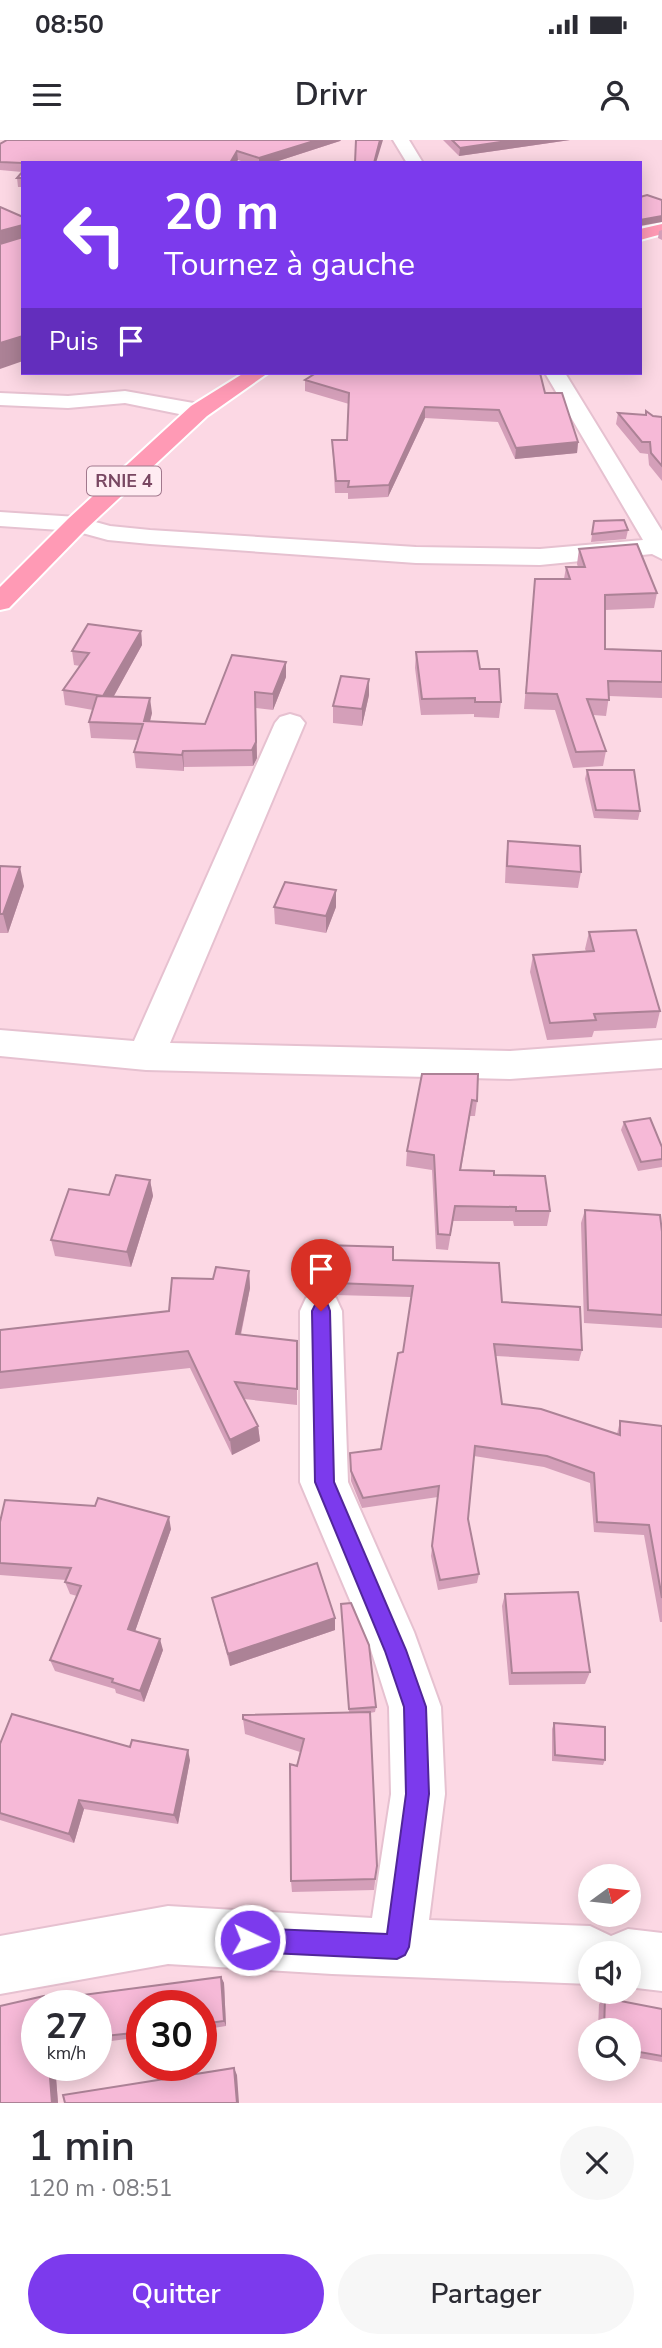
<!DOCTYPE html>
<html lang="fr">
<head>
<meta charset="utf-8">
<style>
	body { margin:0; font-family:"Nunito Sans",sans-serif; background:#f7f7f7; color:#2b2b33; height:100vh; display:flex; flex-direction:column; font-size:26px; white-space:nowrap }
	* { box-sizing:border-box; margin:0 }
	p { font-size:23px; color:#7c7c81 }
	.icon { flex:none; width:38px; height:38px; fill:none; stroke:currentColor; stroke-width:2; stroke-linecap:round; stroke-linejoin:round }
	.map { position:relative; height:1963px; overflow:hidden }
	.sheet { display:flex; flex-direction:column; background:#fff; flex:1 }
	.sheet>* { flex:none }
	.hud { position:absolute; left:21px; top:21px; width:621px; height:214px; border-radius:0px; box-shadow:0 4px 18px #0003; background:#7c3aed; color:#fff; overflow:hidden }
	.needle { width:46px; rotate:75deg }
	.fabs { position:absolute; left:578px; top:1724px; display:grid; gap:14px }
	.fabs a { display:grid; place-items:center; width:63px; height:63px; border-radius:50%; background:#fff; box-shadow:0 4px 18px #0003; font-size:35px }
	.speed { position:absolute; left:21px; top:1850px; display:flex; gap:14px; font-size:35px; font-weight:700; text-align:center }
	.speed>* { display:grid; place-content:center; width:91px; height:91px; border-radius:50%; background:#fff; box-shadow:0 4px 18px #0003; line-height:1 }
	.speed small { font-size:18px; font-weight:400 }
	.speed .limit { border:10px solid #d22; background:#fff; color:#111 }
	.pin { position:absolute; display:grid; place-items:center; width:60px; height:60px; color:#fff; margin:-72px -30px; border-radius:50% 50% 50% 0; rotate:-45deg; box-shadow:0 0 7px #0007 }
	.pin .icon { rotate:45deg }
	.me { position:absolute; width:77px; margin:-38px; rotate:94deg; stroke-linejoin:round; filter:drop-shadow(0 0 5px #0008) }
	.turn { display:flex; align-items:center; gap:24px; height:147px; padding:0 28px; font-size:32px }
	.turn .icon { width:91px; height:91px; stroke-width:2.5 }
	.turn b { display:block; font-size:49px; line-height:60px }
	.then { display:flex; align-items:center; height:66px; padding:0 28px; background:#0003; gap:14px; font-size:26px }
	.round { display:grid; place-items:center; flex:none; width:74px; height:74px; border-radius:37px; background:#f7f7f7 }
	.summary { display:flex; align-items:center; justify-content:space-between; height:119px; padding:0 28px }
	h1 { font-size:42px; font-weight:600; line-height:52px }
	.action { display:flex; gap:14px; margin-top:auto; padding:14px 28px }
	.action a { flex:1; height:80px; border-radius:42px; background:#7c3aed; color:#fff; font-size:28px; font-weight:600; line-height:80px; text-align:center }
	.action a+a { background:#f7f7f7; color:#2b2b33 }
	.status { display:flex; justify-content:space-between; align-items:center; height:49px; padding:0 35px; background:#fff; direction:ltr }
	.status svg { height:19px; fill:currentColor }
	header { display:flex; justify-content:space-between; align-items:center; height:91px; padding:0 28px; background:#fff; font-size:32px; font-weight:600 }
	.map>svg:first-child { display:block }
	.residential { fill:#fcd8e4; fill-rule:evenodd }
	.lines { fill:none; stroke-linecap:round; stroke-linejoin:round }
	.minor-casing { stroke:#e6c1d0; stroke-width:4 }
	.primary-casing { stroke:#fff; stroke-width:4 }
	.minor { fill:#fff; fill-rule:evenodd }
	.primary { fill:#ff9ab5; fill-rule:evenodd }
	.wall { fill:#d49fb9 }
	.shaded-wall { fill:#ac8296 }
	.building { fill:#f6b9d7; stroke:#ac8296; stroke-width:2 }
	.route { fill:#7c3aed; stroke:#51269a; stroke-width:2 }
	.labels { text-anchor:middle; dominant-baseline:central; stroke-width:5; stroke-linejoin:round; paint-order:stroke }
	.shield { fill:#ffecf2; stroke:#a1788d; stroke-width:2 }
	.shield-label { font-size:18px; font-weight:bold; fill:#794762 }
</style>
</head>
<body>
<div class="status"><b>08:50</b><svg viewBox="0 0 49 12"><path d="M0 12V9h3v3zM5 12V6h3v6zM10 12V3h3v9zM15 12V0h3v12zM26 1h20v11H26zM47 4h2v5h-2z"/></svg></div>
<header><svg class="icon" aria-label="menu" viewBox="0 0 24 24"><path d="M4 6h16M4 12h16M4 18h16"/></svg>Drivr<svg class="icon" aria-label="person" viewBox="0 0 24 24"><circle cx="12" cy="8" r="4"/><path d="M4 21q1-7 8-7t8 7"/></svg></header>
<div class="map">
<svg width="662" height="1963" viewBox="0 0 662 1963">
	<rect width="100%" height="100%" fill="#fee4eb"/>
	<!-- residential -->
	<path class="residential" d="M0 0H662V1963H0ZM23 23H640V233H23ZM590 1736H628V1774H590ZM590 1813H628V1852H590ZM37 1866H96V1925H37ZM142 1866H201V1925H142ZM590 1890H628V1928H590Z"/>
	<g class="lines">
		<!-- minor casing -->
		<g class="minor-casing">
			<path id="minor" d="M393 0H409L423 23H407Z
				M545 233H565L662 391V419L652 414 540 425 416 423 150 404 108 400 75 391 0 386V372L77 377 110 386 150 390 416 407 540 409 643 400Z
				M125 251 199 264 207 266 210 271 207 276 199 278 125 263 68 268 0 265V253L68 256Z
				M290 574 300 577 305 583 170 903 510 911 662 900V928L510 939 146 930 0 916V890L134 901 275 583 280 577Z
				M321 1153 336 1158 342 1171 348 1342 414 1492 441 1567 445 1654 429 1780 590 1786 611 1796 628 1789 662 1793V1851L628 1847V1813H590V1844L332 1834 168 1824 0 1854V1796L168 1766 372 1778 391 1654 389 1567 371 1510 300 1342V1171L306 1158Z"/>
		</g>
		<!-- primary casing -->
		<g class="primary-casing">
			<path id="primary" d="M662 84V94L640 100V89Z
				M244 233H268L207 276 86 389 9 468 0 470V447L68 379 191 266Z"/>
		</g>
		<!-- minor -->
		<use href="#minor" class="minor"/>
		<!-- primary -->
		<use href="#primary" class="primary"/>
	</g>
	<!-- wall -->
	<path class="wall" d="M5 0H341L340 1 272 23H247L238 20 23 23V47H18L17 38 22 32 0 30V4L7 0Z
		M443 0H570L459 16Z
		M662 90V100L658 98 659 91Z
		M305 240 545 253 578 302 577 313 515 319 498 282 425 278 388 357 348 359V353H335L332 300H347L349 264 305 251Z
		M646 271 653 276 662 277V341L649 325 648 314 640 313 616 284 618 273 645 275Z
		M594 381 628 390 626 399 591 402Z
		M579 409 657 453 654 468 605 470V509L662 511V558L609 556 606 576 593 575 606 611 603 626 573 628 555 570 524 569 535 439H564L566 427H578L577 424Z
		M141 491 142 505 114 556 152 573 150 581 205 584 232 515 286 537 273 570 256 568 257 618 253 626 184 627V631L136 628 134 612 138 600 91 598 89 582 93 570 65 565 63 550 80 526 74 525 72 511Z
		M416 512 480 529 501 562 499 578 474 577V574L421 575 415 528Z
		M369 555 362 586 333 583V566Z
		M587 630 640 671 638 680 594 678 585 639Z
		M508 701 581 732 578 748 505 743 506 718Z
		M0 726 24 746 8 793H0Z
		M274 767H336L326 793 275 784Z
		M589 792 660 871 656 888 594 891 592 897 547 900 530 832 533 815 586 811 585 809Z
		M422 934 477 961 475 976H470L461 1030 494 1035 550 1071 547 1086H514L513 1081H453L448 1110 436 1109 432 1030 406 1026 407 1011Z
		M624 982 662 1007V1027L638 1031 621 990Z
		M150 1040 153 1056 131 1127 55 1116 51 1100 109 1055Z
		M585 1070 662 1092V1188L584 1183 581 1083Z
		M393 1120 502 1162 582 1210 579 1221 496 1216 502 1264 617 1294 620 1281 662 1286V1482H660L644 1395 594 1392 590 1343 544 1327 474 1316 468 1379 479 1434 477 1443 438 1450 431 1416 438 1357 362 1368 351 1341 350 1313 381 1309 403 1212 411 1157 335 1155 321 1151V1139Z
		M249 1131 250 1148 241 1195 297 1201V1265L244 1259 258 1286 260 1301 232 1315 190 1228 0 1249V1190L169 1171 213 1139Z
		M0 1382 171 1389 135 1491 163 1510 144 1562 116 1553 115 1549 55 1531 50 1520 77 1456 70 1454 65 1442 66 1440 0 1435Z
		M505 1454 590 1532 585 1544 509 1545 502 1466Z
		M212 1458 335 1478V1490L230 1526 215 1470Z
		M341 1464 376 1567 375 1572 370 1573 377 1726 374 1750 292 1752 291 1741 297 1626 300 1612 245 1594 243 1579 349 1572Z
		M554 1583 605 1620 603 1625 552 1621V1589Z
		M0 1604 130 1607 190 1620 178 1684 84 1669 74 1703 0 1680Z
		M221 1837 224 1843 226 1886 201 1890V1866H142V1897L96 1903V1866H37V1925H55L58 1963H0V1866L44 1856 48 1859Z
		M605 1858 662 1869V1922L628 1916V1890H598L599 1864Z"/>
	<!-- shaded-wall -->
	<path class="shaded-wall" d="M317 0H341L340 1 272 23H259V18Z
		M380 0H383L376 23H374Z
		M514 0H570L459 16 460 8Z
		M237 11 238 20 236 23H230Z
		M662 76V82L640 86V80Z
		M23 85V104L0 110V91Z
		M23 196V221L0 229V203Z
		M425 267V278L388 357 389 345Z
		M578 302 577 313 515 319 516 308Z
		M141 491 142 505 105 572 103 557Z
		M286 522V537L273 570V554Z
		M369 539V555L362 586V569Z
		M255 552 257 618 253 626 252 610Z
		M150 558 152 573 146 597 144 581Z
		M183 611 184 627V631L182 615Z
		M20 727 24 746 8 793 3 774Z
		M336 750V767L326 793V776Z
		M150 1040 153 1056 131 1127 127 1112Z
		M249 1131 250 1148 237 1211 236 1194Z
		M258 1286 260 1301 232 1315 230 1300Z
		M169 1377 171 1389 132 1500 128 1489Z
		M335 1478V1490L230 1526 228 1514Z
		M160 1499 163 1510 144 1562 140 1551Z
		M188 1610 190 1620 178 1684 174 1675Z
		M79 1660 84 1669 74 1703 69 1694Z
		M221 1837 224 1843 226 1886 224 1881Z
		M49 1925H55L58 1963H52Z
		M234 1928 237 1935 239 1963H237Z"/>
	<!-- building -->
	<path class="building" d="M7 0H317L259 18 237 11 230 23H23L0 22V4Z
		M356 0H380L374 23H355Z
		M452 0H514L460 8Z
		M23 31V38H17Z
		M647 55 662 60V76L640 80V57Z
		M0 67 23 77V85L0 91Z
		M23 97V196L0 203V104Z
		M316 233H540L545 253H562L578 302 516 308 499 270 425 267 389 345 348 347 349 341H336L332 300H347L349 253 305 240Z
		M646 271 653 276 662 277V326L651 313 650 302H642L618 273 646 275Z
		M624 380 628 390 592 394 594 381Z
		M637 404 657 453 605 455V509L662 511V542L608 541 609 560 587 559 606 611 576 612 557 554 526 553 535 439H570L566 427H585L579 409Z
		M88 484 141 491 103 556 63 550 89 513 72 511Z
		M477 511 480 529H499L501 562H475V558L422 559 416 512Z
		M232 515 286 522 273 554 255 552 256 602 252 610 183 611 182 615 134 612 143 584 89 582 97 556 150 558 144 581 205 584Z
		M341 536 369 539 362 569 333 566Z
		M587 630H634L640 671 596 670Z
		M508 701 580 706 581 732 507 726Z
		M0 726 20 727 3 774H0Z
		M285 742 336 750 326 776 274 767Z
		M636 790 660 871 594 874 596 880 550 883 533 815 594 811 589 792Z
		M422 934H478L477 961 472 960 460 1030 494 1031V1035L545 1036 550 1071H516V1067L455 1066 450 1095 438 1094 434 1015 407 1011Z
		M650 978 662 1007V1019L641 1022 624 982Z
		M116 1035 150 1040 127 1112 51 1100 69 1049 109 1055Z
		M585 1070 660 1075 662 1092V1175L588 1170Z
		M322 1105 393 1107V1120L499 1123 502 1162 580 1167 582 1210 494 1204 502 1264 541 1269 620 1295V1281L662 1286V1458L649 1385 597 1382 594 1333 547 1316 475 1306 468 1379 479 1434 440 1440 432 1406 439 1346 363 1358 351 1331 350 1313 381 1309 398 1213 403 1212 413 1146 335 1143 321 1139Z
		M216 1127 249 1131 236 1194 297 1201V1249L235 1242 258 1286 230 1300 188 1211 0 1232V1190L169 1171 172 1138 213 1139Z
		M98 1358 169 1377 128 1489 160 1499 140 1551 112 1542 113 1539 50 1520 81 1446 65 1442 71 1428 0 1423V1382L5 1360 95 1366Z
		M317 1423 335 1478 228 1514 212 1458Z
		M578 1452 590 1532 512 1533 505 1454Z
		M351 1463 369 1505 376 1567 349 1569 341 1464Z
		M370 1572 377 1726 375 1739 291 1741 290 1624 297 1626 304 1599 243 1579V1575Z
		M12 1574 130 1607 132 1600 188 1610 174 1675 79 1660 69 1694 0 1673V1604Z
		M554 1583 605 1587V1620L555 1615Z
		M221 1837 224 1881 201 1884V1866H142V1892L96 1897V1866H37V1925H49L52 1963H0V1866L44 1856 45 1860Z
		M605 1858 662 1869V1916L628 1910V1890H604Z
		M234 1928 237 1963H65L63 1955Z"/>
	<!-- route -->
	<path class="route" d="M321 1163 328 1165 330 1171 334 1342 406 1510 426 1567 429 1654 409 1807 405 1815 397 1819 250 1812 241 1808 238 1800 241 1791 250 1788 387 1794 406 1654 404 1567 385 1511 315 1342 312 1171 315 1165Z"/>
	<g class="labels">
		<!-- shield labels -->
		<rect class="shield" x="87" y="326.5" width="74" height="29" rx="5"/>
		<g class="shield-label">
			<text x="124" y="341">RNIE 4</text>
		</g>
	</g>
</svg>
<div class="fabs">
<a><svg class="needle" viewBox="-14 -14 28 28"><path d="M0-13l5 13h-10z" fill="#e53935"/><path d="M0 13l5-13h-10z" fill="#7c7c81"/></svg></a>
<a><svg class="icon" aria-label="sound" viewBox="0 0 24 24"><path d="M4 9h4l5-4v14l-5-4H4zM17 9q2 3 0 6"/></svg></a>
<a><svg class="icon" aria-label="search" viewBox="0 0 24 24"><circle cx="10" cy="10" r="6"/><path d="M15 15l6 6"/></svg></a>
</div>
<div class="speed"><div>27<small>km/h</small></div><div class="limit">30</div></div>
<div class="pin" style="left:321px;top:1171px;background:#d93025"><svg class="icon" aria-label="arrive" viewBox="0 0 24 24"><path d="M6 21V4h12l-3 4 3 4H6"/></svg></div>
<svg class="me" style="left:250px;top:1800px" viewBox="-20 -20 40 40"><circle r="17" fill="#7c3aed" stroke="#fff" stroke-width="3"/><path d="M0-11L8 9 0 5-8 9z" fill="#fff"/></svg>
<div class="hud">
<div class="turn"><svg class="icon" aria-label="left" viewBox="0 0 24 24"><path d="M17 20v-9H6M10 6l-5 5 5 5"/></svg><div><b>20 m</b>Tournez à gauche</div></div>
<div class="then">Puis<svg class="icon" aria-label="arrive" viewBox="0 0 24 24"><path d="M6 21V4h12l-3 4 3 4H6"/></svg></div>
</div>
</div>
<section class="sheet">
<div class="summary"><div><h1>1 min</h1><p>120 m · 08:51</p></div><a class="round"><svg class="icon" aria-label="close" viewBox="0 0 24 24"><path d="M6 6l12 12M18 6L6 18"/></svg></a></div>
<div class="action"><a>Quitter</a><a>Partager</a></div>
</section>
</body>
</html>
